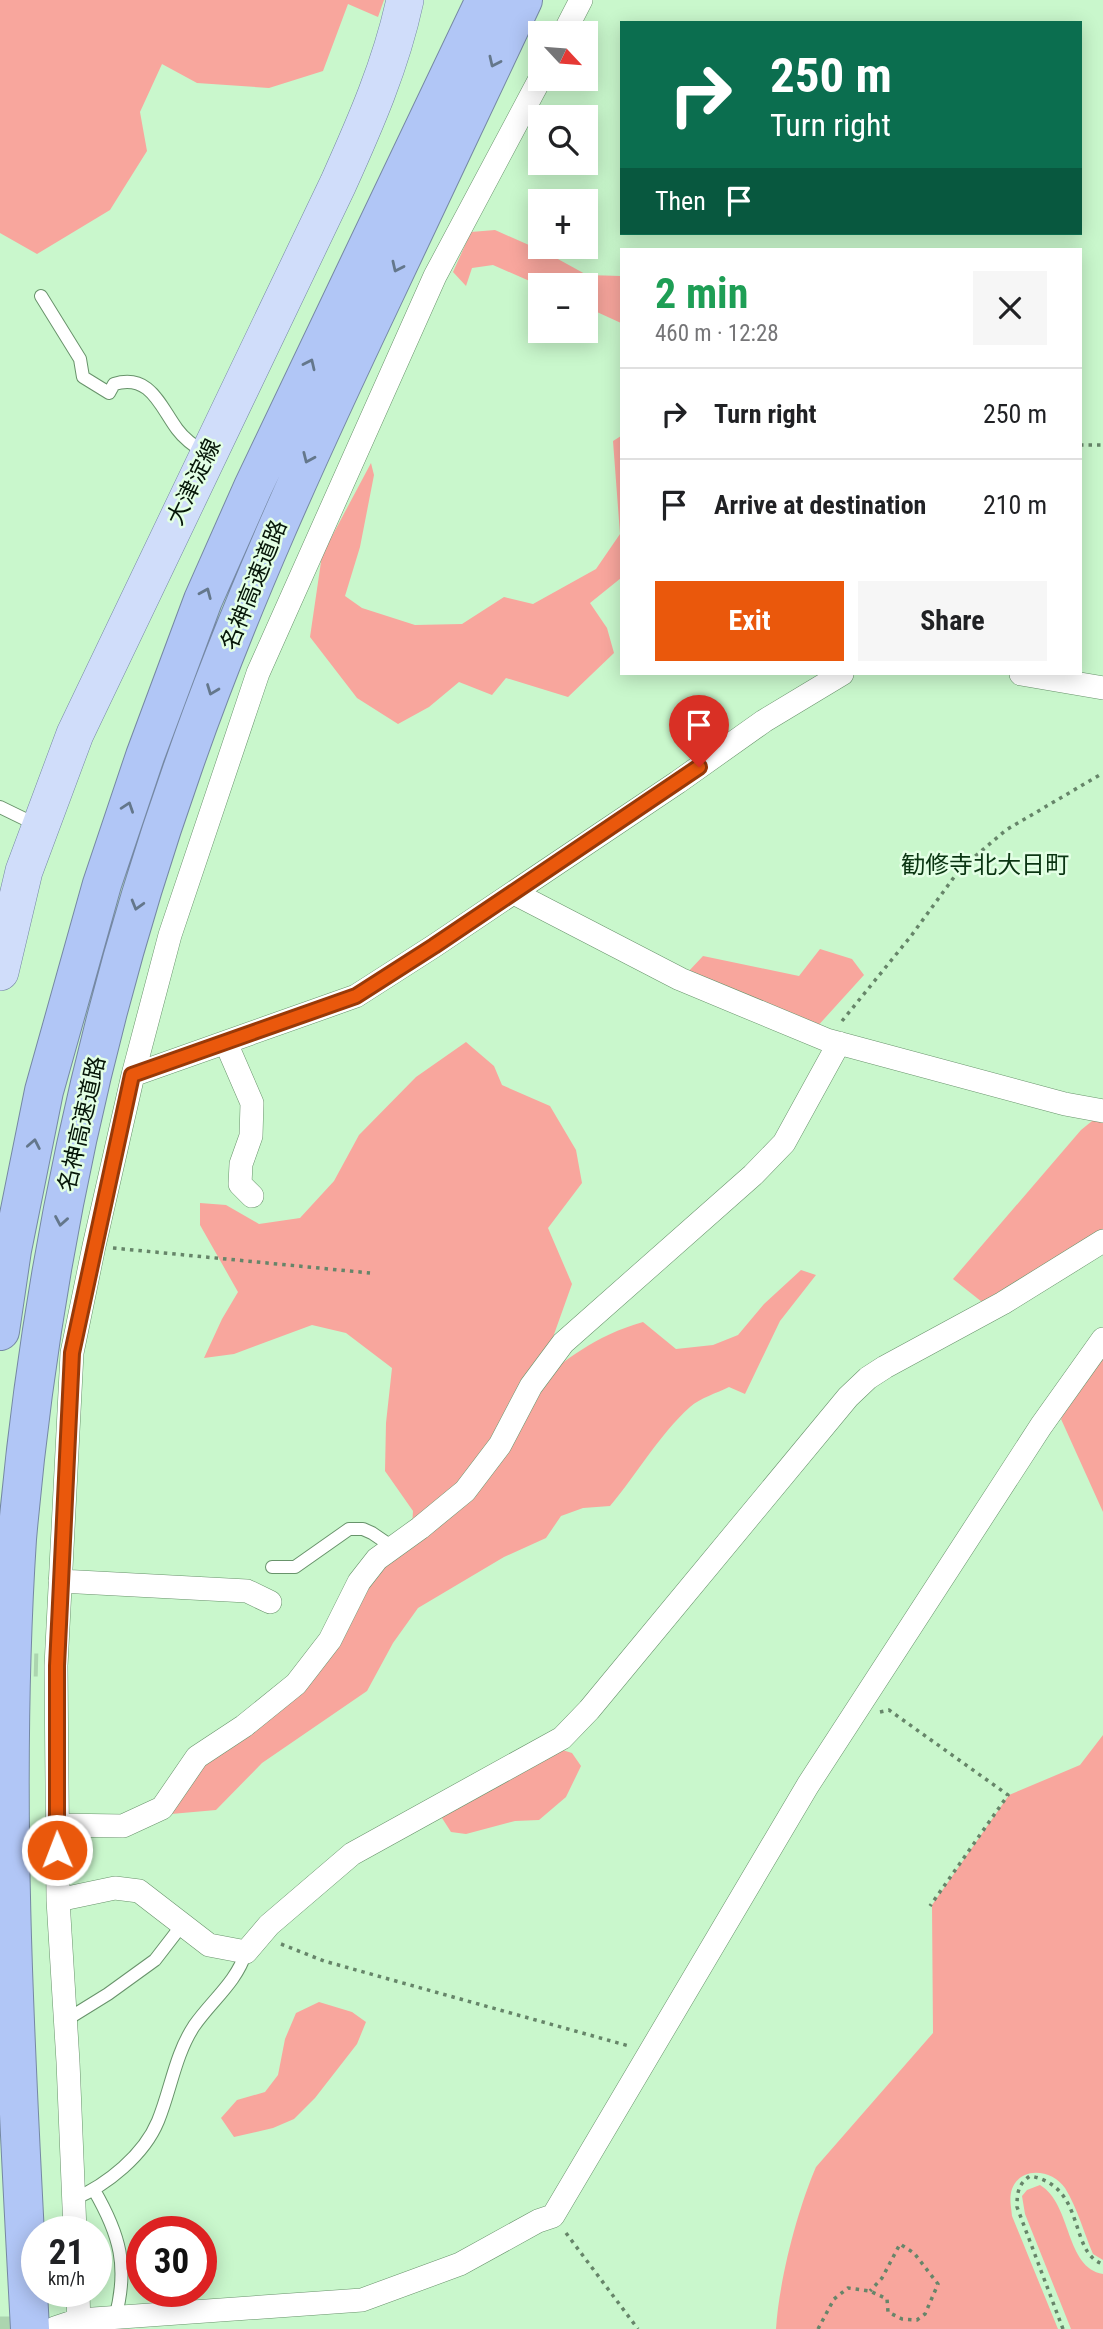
<!DOCTYPE html>
<html lang="en">
<head>
<meta charset="utf-8">
<style>
	body { margin:0; font-family:"Roboto Condensed","Noto Sans JP",sans-serif; background:#f6f6f6; color:#202124; height:100vh; display:flex; flex-direction:column; font-size:26px; white-space:nowrap }
	* { box-sizing:border-box; margin:0 }
	p { font-size:23px; color:#757577 }
	.icon { flex:none; width:38px; height:38px; fill:none; stroke:currentColor; stroke-width:2; stroke-linecap:round; stroke-linejoin:round }
	.map { position:relative; flex:1; overflow:hidden }
	.panel { position:absolute; left:620px; top:248px; width:462px; height:427px; display:flex; flex-direction:column; background:#fff; border-radius:0px; box-shadow:0 4px 18px #0003 }
	.panel>* { flex:none }
	.top-card { position:absolute; left:620px; top:21px; width:462px; height:214px; border-radius:0px; box-shadow:0 4px 18px #0003; background:#0b6e4f; color:#fff; overflow:hidden }
	.needle { width:46px; rotate:116deg }
	.fabs { position:absolute; left:528px; top:21px; display:grid; gap:14px }
	.fabs a { display:grid; place-items:center; width:70px; height:70px; border-radius:0px; background:#fff; box-shadow:0 4px 18px #0003; font-size:35px }
	.speed { position:absolute; left:21px; top:2216px; display:flex; gap:14px; font-size:35px; font-weight:700; text-align:center }
	.speed>* { display:grid; place-content:center; width:91px; height:91px; border-radius:50%; background:#fff; box-shadow:0 4px 18px #0003; line-height:1 }
	.speed small { font-size:18px; font-weight:400 }
	.speed .limit { border:10px solid #d22; background:#fff; color:#111 }
	.pin { position:absolute; display:grid; place-items:center; width:60px; height:60px; color:#fff; margin:-72px -30px; border-radius:50% 50% 50% 0; rotate:-45deg; box-shadow:0 0 7px #0007 }
	.pin .icon { rotate:45deg }
	.me { position:absolute; width:77px; margin:-38px; rotate:359deg; stroke-linejoin:round; filter:drop-shadow(0 0 5px #0008) }
	.turn { display:flex; align-items:center; gap:24px; height:147px; padding:0 35px; font-size:32px }
	.turn .icon { width:91px; height:91px; stroke-width:2.5 }
	.turn b { display:block; font-size:49px; line-height:60px }
	.then { display:flex; align-items:center; height:66px; padding:0 35px; background:#0003; gap:14px; font-size:26px }
	.round { display:grid; place-items:center; flex:none; width:74px; height:74px; border-radius:0px; background:#f6f6f6 }
	.summary { display:flex; align-items:center; justify-content:space-between; height:119px; padding:0 35px }
	h1 { font-size:42px; font-weight:700; line-height:52px; color:#1e9e55 }
	.cta { display:flex; gap:14px; margin-top:auto; padding:14px 35px }
	.cta a { flex:1; height:80px; border-radius:0px; background:#ea580c; color:#fff; font-size:28px; font-weight:700; line-height:80px; text-align:center }
	.cta a+a { background:#f6f6f6; color:#202124 }
	ul { padding:0; list-style:none }
	li { display:flex; align-items:center; gap:21px; height:91px; padding:0 35px; border-top:2px solid #e0e0e0 }
	li div { flex:1 }
	li b { display:block; font-size:26px }
	li em { font-style:normal }
	.map>svg:first-child { display:block }
	.green { fill:#f8a69d }
	.lines { fill:none; stroke-linecap:round; stroke-linejoin:round }
	.minor-tunnel { stroke:#acd5af; stroke-width:23; stroke-dasharray:23 11; stroke-linecap:butt }
	.service-casing { stroke:#68936b; stroke-width:14 }
	.minor-casing { stroke:#68936b; stroke-width:24 }
	.primary-casing { stroke:#7588a3; stroke-width:38 }
	.motorway-casing { stroke:#7588a3; stroke-width:40 }
	.path { stroke:#668569; stroke-width:3.5; stroke-dasharray:3.5 5; stroke-linecap:butt }
	.service { stroke:#fff; stroke-width:12 }
	.minor { stroke:#fff; stroke-width:23 }
	.primary { stroke:#d0ddfa; stroke-width:37 }
	.motorway { stroke:#b1c6f6; stroke-width:38 }
	.oneway { stroke:#64778b }
	.route-casing { stroke:#983908; stroke-width:18 }
	.route { stroke:#ea580c; stroke-width:12 }
	.labels { text-anchor:middle; dominant-baseline:central; stroke-width:5; stroke-linejoin:round; paint-order:stroke }
	.street-label { font-size:23px; fill:#061608; stroke:#e3ffe5 }
	.neighbourhood-label { font-size:24px; fill:#0a3512; stroke:#e3ffe5 }
</style>
</head>
<body>
<div class="map">
<svg width="1103" height="2329" viewBox="0 0 1103 2329">
	<rect width="100%" height="100%" fill="#c9f7cc"/>
	<!-- green -->
	<path class="green" d="M0 0H384L378 17 348 4 323 71 269 88 197 83 162 64 140 112 147 151 110 210 37 254 0 233Z
		M495 230 547 253 587 275 621 276V323L586 307V285L541 286 493 265 472 268 466 286 453 272 471 232Z
		M621 436V578L590 603 607 628 614 653 568 697 506 678 492 695 459 682 429 707 398 724 357 698 310 637 322 555 371 463 374 475 360 547 345 596 362 608 415 625 462 624 504 597 533 604 596 569 620 534 613 441Z
		M820 949 852 959 864 975 815 1029 687 973 703 956 799 976Z
		M466 1042 494 1066 502 1085 550 1106 576 1150 582 1183 548 1228 572 1284 552 1340 528 1390C567 1359 594 1336 643 1322L676 1349 713 1345 738 1335 764 1304 801 1270 816 1275 780 1321 745 1394 729 1387C717 1393 700 1398 690 1407 659 1435 637 1474 610 1506L583 1508 561 1516 546 1538 504 1557 418 1608 393 1643 367 1691 262 1763 216 1810 171 1814 198 1767 291 1696 361 1565 411 1543 413 1511 385 1471 386 1423 392 1368 346 1333 312 1325 234 1354 204 1358 222 1319 238 1292 200 1225V1203L226 1205 259 1224 300 1218 334 1181 359 1135 416 1077Z
		M1097 1117 1103 1118V1229L982 1302 953 1279 1081 1130Z
		M1103 1344V1512L1061 1419Z
		M1103 1735V2260L1093 2254C1084 2233 1077 2207 1065 2188 1053 2170 1021 2165 1012 2189 1009 2198 1011 2206 1012 2216L1058 2329H776C779 2281 797 2211 816 2167L933 2033 932 1905 1009 1795 1080 1765Z
		M559 1749 572 1753 581 1766 566 1797 539 1820 515 1821 466 1834 451 1832 442 1818 458 1797Z
		M319 2002 352 2012 366 2022 357 2044 315 2098 294 2119 273 2128 234 2137 221 2118 237 2100 265 2092 278 2075 285 2039 296 2013Z
		M1040 2185C1072 2204 1065 2268 1103 2274V2329H1071L1025 2214 1022 2196 1027 2190Z"/>
	<g class="lines">
		<!-- minor-tunnel -->
		<path class="minor-tunnel" d="M0 1664 38 1665
			M0 2328H42"/>
		<!-- service casing -->
		<g class="service-casing">
			<path id="service" d="M41 296 80 359 83 377 109 393 114 384C150 373 160 406 177 429 185 440 195 447 207 454
				M0 807 37 825
				M272 1567H295L349 1529H363L372 1533 394 1548
				M66 2020 108 1994 155 1960 182 1925
				M94 2190C120 2235 129 2267 115 2318
				M74 2199C107 2185 144 2155 158 2121 171 2089 175 2055 194 2026 212 2000 236 1983 246 1952"/>
		</g>
		<!-- minor casing -->
		<g class="minor-casing">
			<path id="minor" d="M564 33 581 0
				M1021 674 1103 688
				M514 893 680 979 827 1040 1065 1104 1103 1111
				M226 1043 252 1103 251 1136 241 1164 240 1184 252 1196
				M133 1075 356 996 434 946 678 782 764 721 842 674
				M60 1581 247 1591 270 1602
				M57 1825 123 1826 162 1808 197 1757 244 1726 296 1684 330 1640 359 1582 377 1559 420 1528 465 1491 500 1445 531 1386 563 1343 753 1175 784 1143 839 1043
				M58 1900 115 1888 139 1891 209 1945 246 1952 269 1925 352 1854 562 1738 589 1710 848 1397 868 1378 885 1367 1003 1303 1103 1241
				M75 2231 68 2062 58 1900 56 1666 72 1353 94 1246 133 1075 170 935 258 673 435 276 541 77
				M78 2291 79 2329
				M55 2328 79 2320 362 2300 460 2264 538 2221 553 2216 808 1785 1041 1426 1103 1339"/>
		</g>
		<!-- primary casing -->
		<g class="primary-casing">
			<path id="primary" d="M0 972 24 871 75 734 338 184C365 124 391 65 405 0"/>
		</g>
		<!-- motorway casing -->
		<g class="motorway-casing">
			<path id="motorway" d="M0 1331 12 1250 44 1091 102 884 145 756 203 600 253 487 485 0
				M30 2329C16 2066 0 1801 17 1539 40 1276 95 1016 183 767 239 606 310 451 383 297 430 198 476 99 523 0"/>
		</g>
		<!-- path -->
		<path class="path" d="M1080 445H1103
			M842 1021 911 936 960 869 1006 830 1103 773
			M113 1248 370 1273
			M880 1712 889 1710 1008 1795 930 1906
			M281 1944 324 1961 629 2046
			M566 2233 638 2329
			M818 2329 834 2299 848 2288 870 2291 887 2299 888 2312 902 2319 917 2320 925 2314 938 2284 914 2253 900 2244 882 2278 870 2291
			M1063 2329 1017 2207C1017 2193 1018 2184 1030 2176 1087 2186 1068 2253 1103 2264"/>
		<!-- service -->
		<use href="#service" class="service"/>
		<!-- minor -->
		<use href="#minor" class="minor"/>
		<!-- primary -->
		<use href="#primary" class="primary"/>
		<!-- motorway -->
		<use href="#motorway" class="motorway"/>
	</g>
	<!-- one-way arrows -->
	<defs><path id="oneway-chevron" d="M-2-3.5L2.5 0L-2 3.5" fill="none" stroke-width="1.6" stroke-linecap="round" stroke-linejoin="round" transform="scale(1.75)"/></defs>
	<g class="oneway">
		<use href="#oneway-chevron" transform="translate(494 62) rotate(115)"/>
		<use href="#oneway-chevron" transform="translate(397 267) rotate(115)"/>
		<use href="#oneway-chevron" transform="translate(310 364) rotate(-65)"/>
		<use href="#oneway-chevron" transform="translate(308 458) rotate(114)"/>
		<use href="#oneway-chevron" transform="translate(206 593) rotate(-67)"/>
		<use href="#oneway-chevron" transform="translate(212 690) rotate(111)"/>
		<use href="#oneway-chevron" transform="translate(128 807) rotate(-71)"/>
		<use href="#oneway-chevron" transform="translate(137 905) rotate(106)"/>
		<use href="#oneway-chevron" transform="translate(34 1144) rotate(-79)"/>
		<use href="#oneway-chevron" transform="translate(61 1221) rotate(100)"/>
	</g>
	<g class="lines">
		<!-- route casing -->
		<g class="route-casing">
			<path id="route" d="M57 1850V1666L72 1353 132 1075 356 996 434 946 699 767"/>
		</g>
		<!-- route -->
		<use href="#route" class="route"/>
	</g>
	<g class="labels">
		<!-- street labels -->
		<g class="street-label">
			<text transform="translate(194 482) rotate(-64)">大津淀線</text>
			<text transform="translate(254 585) rotate(-68)">名神高速道路</text>
			<text transform="translate(82 1124) rotate(-77)">名神高速道路</text>
		</g>
		<!-- neighbourhood labels -->
		<g class="neighbourhood-label">
			<text x="985" y="865">勧修寺北大日町</text>
		</g>
	</g>
</svg>
<div class="fabs">
<a><svg class="needle" viewBox="-14 -14 28 28"><path d="M0-13l5 13h-10z" fill="#e53935"/><path d="M0 13l5-13h-10z" fill="#757577"/></svg></a>
<a><svg class="icon" aria-label="search" viewBox="0 0 24 24"><circle cx="10" cy="10" r="6"/><path d="M15 15l6 6"/></svg></a>
<a>+</a>
<a>−</a>
</div>
<div class="speed"><div>21<small>km/h</small></div><div class="limit">30</div></div>
<div class="pin" style="left:699px;top:767px;background:#d93025"><svg class="icon" aria-label="arrive" viewBox="0 0 24 24"><path d="M6 21V4h12l-3 4 3 4H6"/></svg></div>
<svg class="me" style="left:57px;top:1850px" viewBox="-20 -20 40 40"><circle r="17" fill="#ea580c" stroke="#fff" stroke-width="3"/><path d="M0-11L8 9 0 5-8 9z" fill="#fff"/></svg>
<div class="top-card">
<div class="turn"><svg class="icon" aria-label="right" viewBox="0 0 24 24"><path d="M7 20v-9h11M14 6l5 5-5 5"/></svg><div><b>250 m</b>Turn right</div></div>
<div class="then">Then<svg class="icon" aria-label="arrive" viewBox="0 0 24 24"><path d="M6 21V4h12l-3 4 3 4H6"/></svg></div>
</div>
<section class="panel">
<div class="summary"><div><h1>2 min</h1><p>460 m · 12:28</p></div><a class="round"><svg class="icon" aria-label="close" viewBox="0 0 24 24"><path d="M6 6l12 12M18 6L6 18"/></svg></a></div>
<ul>
<li><svg class="icon" aria-label="right" viewBox="0 0 24 24"><path d="M7 20v-9h11M14 6l5 5-5 5"/></svg><div><b>Turn right</b></div><em>250 m</em></li>
<li><svg class="icon" aria-label="arrive" viewBox="0 0 24 24"><path d="M6 21V4h12l-3 4 3 4H6"/></svg><div><b>Arrive at destination</b></div><em>210 m</em></li>
</ul>
<div class="cta"><a>Exit</a><a>Share</a></div>
</section>
</div>
</body>
</html>
